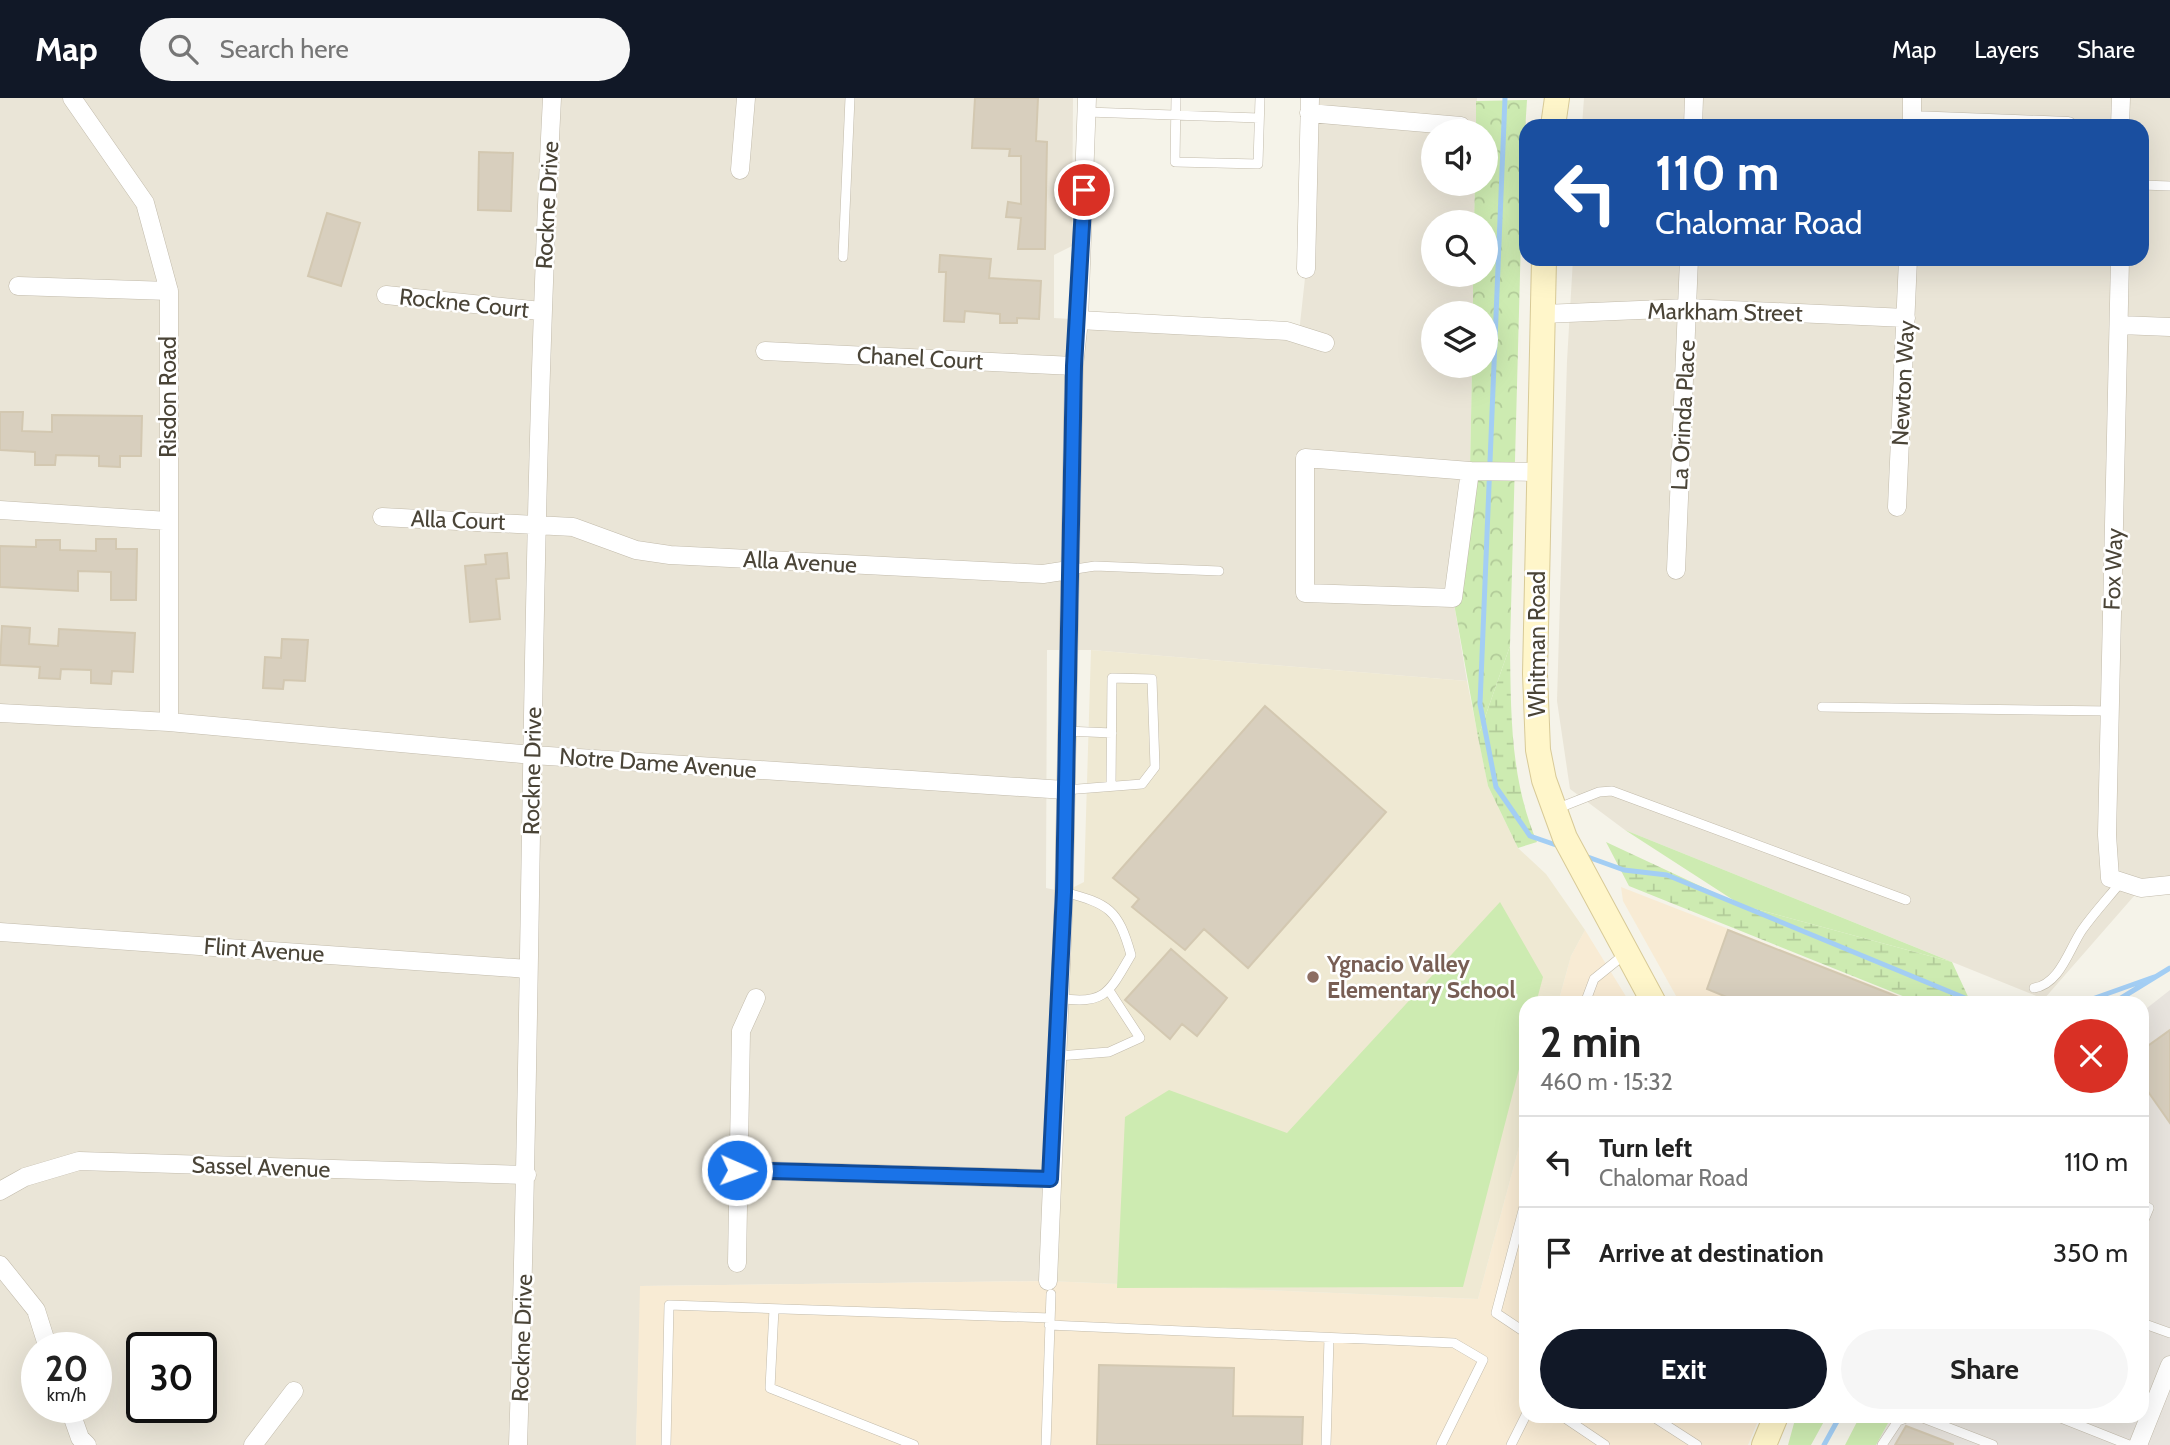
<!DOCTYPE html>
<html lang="en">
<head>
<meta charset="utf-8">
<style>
	body { margin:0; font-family:Cabin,sans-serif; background:#f6f6f6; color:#222; height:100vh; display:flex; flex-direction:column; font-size:26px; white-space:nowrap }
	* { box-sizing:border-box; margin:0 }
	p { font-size:23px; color:#767676 }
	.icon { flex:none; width:38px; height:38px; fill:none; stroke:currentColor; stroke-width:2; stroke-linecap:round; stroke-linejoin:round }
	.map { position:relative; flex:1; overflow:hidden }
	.side { position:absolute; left:1519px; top:898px; width:630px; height:427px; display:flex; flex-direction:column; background:#fff; border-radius:21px; box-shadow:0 7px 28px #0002 }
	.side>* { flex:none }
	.guide { position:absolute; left:1519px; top:21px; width:630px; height:147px; border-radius:21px; box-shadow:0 7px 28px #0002; background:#1a4fa0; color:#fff; overflow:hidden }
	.fabs { position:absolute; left:1421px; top:21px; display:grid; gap:14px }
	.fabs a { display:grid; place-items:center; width:77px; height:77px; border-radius:50%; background:#fff; box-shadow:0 7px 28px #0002; font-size:35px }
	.speed { position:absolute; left:21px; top:1234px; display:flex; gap:14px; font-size:35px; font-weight:700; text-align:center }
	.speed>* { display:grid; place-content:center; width:91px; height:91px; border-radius:50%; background:#fff; box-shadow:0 7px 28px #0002; line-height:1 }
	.speed small { font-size:18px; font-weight:400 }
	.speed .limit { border:4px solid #111; border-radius:10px; background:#fff; color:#111 }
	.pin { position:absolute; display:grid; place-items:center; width:60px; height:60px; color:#fff; margin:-30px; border:4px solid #fff; border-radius:50%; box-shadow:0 2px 7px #0007 }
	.me { position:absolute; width:77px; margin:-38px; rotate:92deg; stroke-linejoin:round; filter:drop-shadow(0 0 5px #0008) }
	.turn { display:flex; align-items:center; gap:24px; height:147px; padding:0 21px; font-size:32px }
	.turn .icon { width:91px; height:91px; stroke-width:2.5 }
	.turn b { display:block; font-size:49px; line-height:60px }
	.round { display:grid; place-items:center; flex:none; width:74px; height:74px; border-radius:37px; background:#f6f6f6 }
	.headline { display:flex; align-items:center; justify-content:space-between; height:119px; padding:0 21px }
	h1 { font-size:42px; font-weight:700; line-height:52px }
	.button { display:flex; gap:14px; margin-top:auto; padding:14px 21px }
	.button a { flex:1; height:80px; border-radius:42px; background:#111827; color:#fff; font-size:28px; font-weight:700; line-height:80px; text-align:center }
	.button a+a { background:#f6f6f6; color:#222 }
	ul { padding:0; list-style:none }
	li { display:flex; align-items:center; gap:21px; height:91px; padding:0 21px; border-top:2px solid #e0e0e0 }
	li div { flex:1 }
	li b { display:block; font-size:26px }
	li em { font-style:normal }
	header { display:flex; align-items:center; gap:42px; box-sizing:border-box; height:98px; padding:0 35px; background:#111827; color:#fff }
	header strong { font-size:33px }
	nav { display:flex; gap:38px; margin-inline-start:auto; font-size:24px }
	.search { width:490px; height:63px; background:#f6f6f6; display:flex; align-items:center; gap:18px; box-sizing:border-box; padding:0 24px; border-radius:38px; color:#767676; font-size:26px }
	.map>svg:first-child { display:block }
	.residential { fill:#eae5d7; fill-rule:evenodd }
	.commercial { fill:#f8ebd4 }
	.industrial { fill:#e8e4de }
	.education { fill:#efe9d3 }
	.green { fill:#cdebb1 }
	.forest { fill:url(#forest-crowns) }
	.wetland { fill:url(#wetland-marsh) }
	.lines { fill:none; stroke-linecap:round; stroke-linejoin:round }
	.stream { stroke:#a3cef4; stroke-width:5 }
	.building { fill:#d8cfbe; stroke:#d3c8b1; stroke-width:2 }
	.lane-casing { stroke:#c2bbab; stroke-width:10 }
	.street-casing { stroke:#c2bbab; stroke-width:19 }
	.secondary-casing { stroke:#d8ca97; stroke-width:26 }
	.lane { stroke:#fff; stroke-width:9 }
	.street { stroke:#fff; stroke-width:18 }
	.secondary { stroke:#fff6ca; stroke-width:24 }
	.route-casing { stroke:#114b97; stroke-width:18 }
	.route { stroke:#1a73e8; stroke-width:12 }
	.education-dot { fill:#8d6e63; stroke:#fff; stroke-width:2.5 }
	.labels { text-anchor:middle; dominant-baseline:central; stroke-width:5; stroke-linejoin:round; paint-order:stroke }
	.street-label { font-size:23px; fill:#4a4437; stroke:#fff }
	.education-label { font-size:23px; font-weight:bold; fill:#785e54; stroke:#fff; text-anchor:start }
</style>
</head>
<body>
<header>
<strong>Map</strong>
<div class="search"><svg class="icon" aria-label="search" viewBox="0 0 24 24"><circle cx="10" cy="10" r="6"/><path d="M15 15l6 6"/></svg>Search here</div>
<nav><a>Map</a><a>Layers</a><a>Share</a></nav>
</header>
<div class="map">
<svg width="2170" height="1347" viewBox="0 0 2170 1347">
	<defs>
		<pattern id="forest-crowns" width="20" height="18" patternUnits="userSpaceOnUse" patternTransform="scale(1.75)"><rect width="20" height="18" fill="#cdebb1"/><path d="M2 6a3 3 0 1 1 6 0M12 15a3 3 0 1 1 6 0" fill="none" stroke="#b2cb99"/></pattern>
		<pattern id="wetland-marsh" width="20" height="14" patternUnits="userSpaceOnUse" patternTransform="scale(1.75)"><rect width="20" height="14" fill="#cdebb1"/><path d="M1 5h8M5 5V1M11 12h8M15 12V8" fill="none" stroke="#b2cb99"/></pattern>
	</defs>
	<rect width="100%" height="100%" fill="#f5f3e9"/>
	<!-- residential -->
	<path class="residential" d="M0 0H1073L1072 148 1054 157V220L1299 235 1306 171 1309 0H1477L1476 33H1433V86H1475L1474 124H1433V177H1473V215H1433V268H1472L1470 373 1453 500 1467 583 1091 552H1047L1046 790 1064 794 1048 1183 641 1188 636 1347H0ZM37 1250H96V1309H37ZM142 1250H201V1309H142Z
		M1584 0H2170V787L2141 790 2044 901 1625 732 1570 691 1557 603 1567 263 1573 161H2142V28H1582Z"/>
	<!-- commercial -->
	<path class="commercial" d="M1621 789 1918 905H1680L1623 803Z
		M1585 832 1630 905H1558L1571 858Z
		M1526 1023V1318H1760L1748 1347H636L640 1188 1048 1183 1478 1201Z"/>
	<!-- industrial -->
	<path class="industrial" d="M2170 892V1347H1876L1892 1318H2142V914Z"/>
	<!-- education -->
	<path class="education" d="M1091 552 1467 583 1488 688 1518 750 1546 776 1585 832 1571 858 1558 905H1526V1023L1478 1201 1048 1183 1064 794 1084 784Z"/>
	<!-- green -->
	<path class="green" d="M1625 732 1952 864 1741 807Z
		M1500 804 1543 879 1536 905H1526V944L1463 1189 1117 1190 1125 1019 1169 992 1287 1035Z
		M1796 1318H1827L1811 1347H1788Z
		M1860 1318H1892L1876 1347H1845Z"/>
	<!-- forest -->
	<path class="forest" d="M1527 2 1523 65 1510 548 1478 639 1453 500 1470 373 1472 268H1486V215H1473V177H1486V124H1474L1475 86H1486V33H1476V3Z"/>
	<!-- wetland -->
	<path class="wetland" d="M1510 548C1511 615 1510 681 1537 744L1518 750 1488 688 1478 639Z
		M1606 744 1741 807 1952 864 1971 905H1920L1629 788Z"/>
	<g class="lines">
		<!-- stream -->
		<path class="stream" d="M1505 0 1480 606 1496 689 1530 738 1559 748
			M1585 758 1624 772 1667 777 1977 905
			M2081 905 2154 879
			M2113 905 2170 870
			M1824 1347 1840 1318"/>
	</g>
	<!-- building -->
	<path class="building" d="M975 0H1038L1036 43 1047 44 1045 151H1018L1021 120 1006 119 1008 104 1021 106V58H1009L1010 51 972 50Z
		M479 54 513 55 511 113 478 112Z
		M327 115 360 125 341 188 308 178Z
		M940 157 991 161 989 180 1041 183 1039 221 1017 220V225H1000V216L965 213 964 224 944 223 946 174H939Z
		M0 314H23L22 333 52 334V317L142 318 141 358H120V369L99 368V358L56 357 55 367H35V354L0 352Z
		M96 441H116V451H137L136 502H111V474L78 473V493L0 489V448L36 449V442H60V452L96 453Z
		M507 455 509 480 496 481 500 521 470 524 465 468 486 466 485 457Z
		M2 528 30 530 29 546 58 548 59 531 135 535 133 574 112 573 111 586 91 585V572L61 571 60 581 39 580 40 569 0 567Z
		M282 541 308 542 305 583 284 582 283 591 263 590 265 559 281 560Z
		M1265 608 1386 714 1248 870 1204 831 1185 852 1132 809 1139 801 1113 780Z
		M1728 832 1911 904V905H1741L1707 891Z
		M1171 851 1227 900 1197 938 1182 926 1170 941 1125 902Z
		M2170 932V1025L2142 985V952Z
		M1099 1267 1234 1270 1233 1318 1303 1319 1302 1347H1097Z
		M1906 1328 1953 1346V1347H1895Z"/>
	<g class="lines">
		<!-- lane casing -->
		<g class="lane-casing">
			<path id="lane" d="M1176 0 1175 64 1258 66 1260 0
				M1087 14 1259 20
				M2142 87 2170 88
				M843 159 850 0
				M1069 472 1095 468 1219 473
				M1822 609 2110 613
				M1066 633 1112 635
				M1065 692 1142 686 1155 669 1152 581 1112 580 1111 687
				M1556 711 1599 694 1612 693 1906 802
				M2034 890C2060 886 2069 851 2082 832 2094 815 2108 800 2121 784
				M1060 900C1105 908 1110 893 1131 857 1118 811 1109 806 1064 794
				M1585 905 1594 881 1625 856
				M1058 958 1109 954 1140 940 1110 894
				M1526 1101 1496 1215 1526 1235
				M2142 1106 2149 1110 2142 1127
				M774 1211 770 1290 914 1347
				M2142 1225 2170 1235
				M1049 1227 1454 1245 1483 1262 1441 1347
				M1562 1318 1605 1347
				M1652 1318 1697 1347
				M1918 1318 1993 1347
				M2056 1318 2129 1347
				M666 1347 669 1207 1050 1220
				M1046 1347 1051 1196
				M1326 1347 1329 1240
				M1511 1347 1526 1317
				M1882 1347 1898 1323 1911 1318"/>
		</g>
		<!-- street casing -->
		<g class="street-casing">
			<path id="street" d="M72 0 145 105 169 193V624
				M1912 0V28
				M1309 15 1461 28
				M1912 22 2068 28
				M1693 28 1694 0
				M2120 28 2121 0
				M740 72 746 0
				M2120 161 2107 737 2110 780 2141 790 2170 787
				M1306 171 1310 0
				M18 188 169 193
				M386 197 541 213
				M1543 216 1688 210 1906 220
				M1079 222 1287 233 1325 245
				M2120 227 2170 229
				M765 253 1074 268
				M1470 373 1453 500 1305 495V360L1470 373 1538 374
				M1897 409 1908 161
				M0 412 168 423
				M382 419 573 429 636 452 670 457 1043 476 1069 472
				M1676 472 1689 161
				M0 615 169 624 533 657 1065 692
				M0 834 528 871
				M737 1072 1050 1081
				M0 1093 25 1079 79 1063 527 1077
				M737 1165 741 933 756 900
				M0 1167 36 1212 48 1250
				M1048 1183 1064 794 1074 268 1079 222 1087 0
				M69 1309 80 1340 87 1347
				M253 1347 294 1293
				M518 1347C533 898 529 449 552 0
				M2138 1347 2170 1267"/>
		</g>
		<!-- secondary casing -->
		<g class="secondary-casing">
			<path id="secondary" d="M1553 28 1557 0
				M1544 161 1535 576 1538 652 1544 682 1565 740 1654 905
				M1764 1347 1776 1318"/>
		</g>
		<!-- lane -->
		<use href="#lane" class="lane"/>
		<!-- street -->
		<use href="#street" class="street"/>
		<!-- secondary -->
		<use href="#secondary" class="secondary"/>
	</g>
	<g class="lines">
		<!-- route casing -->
		<g class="route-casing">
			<path id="route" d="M737 1072 1050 1081 1064 794 1074 268 1084 92"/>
		</g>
		<!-- route -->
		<use href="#route" class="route"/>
	</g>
	<!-- markers -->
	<circle class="education-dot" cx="1313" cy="879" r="7"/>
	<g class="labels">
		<!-- street labels -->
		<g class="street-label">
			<text transform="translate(547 107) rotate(-87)">Rockne Drive</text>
			<text transform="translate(464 205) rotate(6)">Rockne Court</text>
			<text transform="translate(1725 214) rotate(1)">Markham Street</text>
			<text transform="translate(920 260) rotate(3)">Chanel Court</text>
			<text transform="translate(1903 285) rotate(-87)">Newton Way</text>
			<text transform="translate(168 299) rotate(-90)">Risdon Road</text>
			<text transform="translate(1683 317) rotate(-87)">La Orinda Place</text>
			<text transform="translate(458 422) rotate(2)">Alla Court</text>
			<text transform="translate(800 464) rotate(3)">Alla Avenue</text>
			<text transform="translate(2113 471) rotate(-88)">Fox Way</text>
			<text transform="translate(1537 546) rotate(-90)">Whitman Road</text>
			<text transform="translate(658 665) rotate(4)">Notre Dame Avenue</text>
			<text transform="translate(532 673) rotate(-89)">Rockne Drive</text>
			<text transform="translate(264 852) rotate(4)">Flint Avenue</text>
			<text transform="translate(261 1069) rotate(2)">Sassel Avenue</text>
			<text transform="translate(522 1240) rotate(-88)">Rockne Drive</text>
		</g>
		<!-- education labels -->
		<g class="education-label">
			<text x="1327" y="866">Ygnacio Valley<tspan x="1327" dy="26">Elementary School</tspan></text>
		</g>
	</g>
</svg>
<div class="fabs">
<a><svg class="icon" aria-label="sound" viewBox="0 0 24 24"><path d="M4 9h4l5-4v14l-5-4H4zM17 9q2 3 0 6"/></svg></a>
<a><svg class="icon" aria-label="search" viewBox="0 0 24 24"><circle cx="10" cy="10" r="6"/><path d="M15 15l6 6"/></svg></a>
<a><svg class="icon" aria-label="layers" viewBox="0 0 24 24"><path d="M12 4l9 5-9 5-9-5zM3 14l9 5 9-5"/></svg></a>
</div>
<div class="speed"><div>20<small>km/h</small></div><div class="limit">30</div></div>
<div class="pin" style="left:1084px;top:92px;background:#d93025"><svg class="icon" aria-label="arrive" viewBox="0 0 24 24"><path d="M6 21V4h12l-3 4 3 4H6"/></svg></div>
<svg class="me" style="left:737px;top:1072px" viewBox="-20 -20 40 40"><circle r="17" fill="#1a73e8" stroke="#fff" stroke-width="3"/><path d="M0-11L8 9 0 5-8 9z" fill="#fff"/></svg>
<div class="guide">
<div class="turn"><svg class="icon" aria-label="left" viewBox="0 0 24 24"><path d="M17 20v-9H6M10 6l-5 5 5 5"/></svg><div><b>110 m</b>Chalomar Road</div></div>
</div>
<section class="side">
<div class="headline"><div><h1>2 min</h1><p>460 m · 15:32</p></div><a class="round" style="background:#d93025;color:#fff"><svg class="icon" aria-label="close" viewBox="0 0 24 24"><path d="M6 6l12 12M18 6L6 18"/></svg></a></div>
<ul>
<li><svg class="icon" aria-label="left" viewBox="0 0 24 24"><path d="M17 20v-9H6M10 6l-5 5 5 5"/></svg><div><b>Turn left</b><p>Chalomar Road</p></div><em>110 m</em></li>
<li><svg class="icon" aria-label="arrive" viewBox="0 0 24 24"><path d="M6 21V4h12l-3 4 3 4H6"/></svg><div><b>Arrive at destination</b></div><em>350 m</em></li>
</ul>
<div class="button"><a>Exit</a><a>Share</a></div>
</section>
</div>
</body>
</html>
